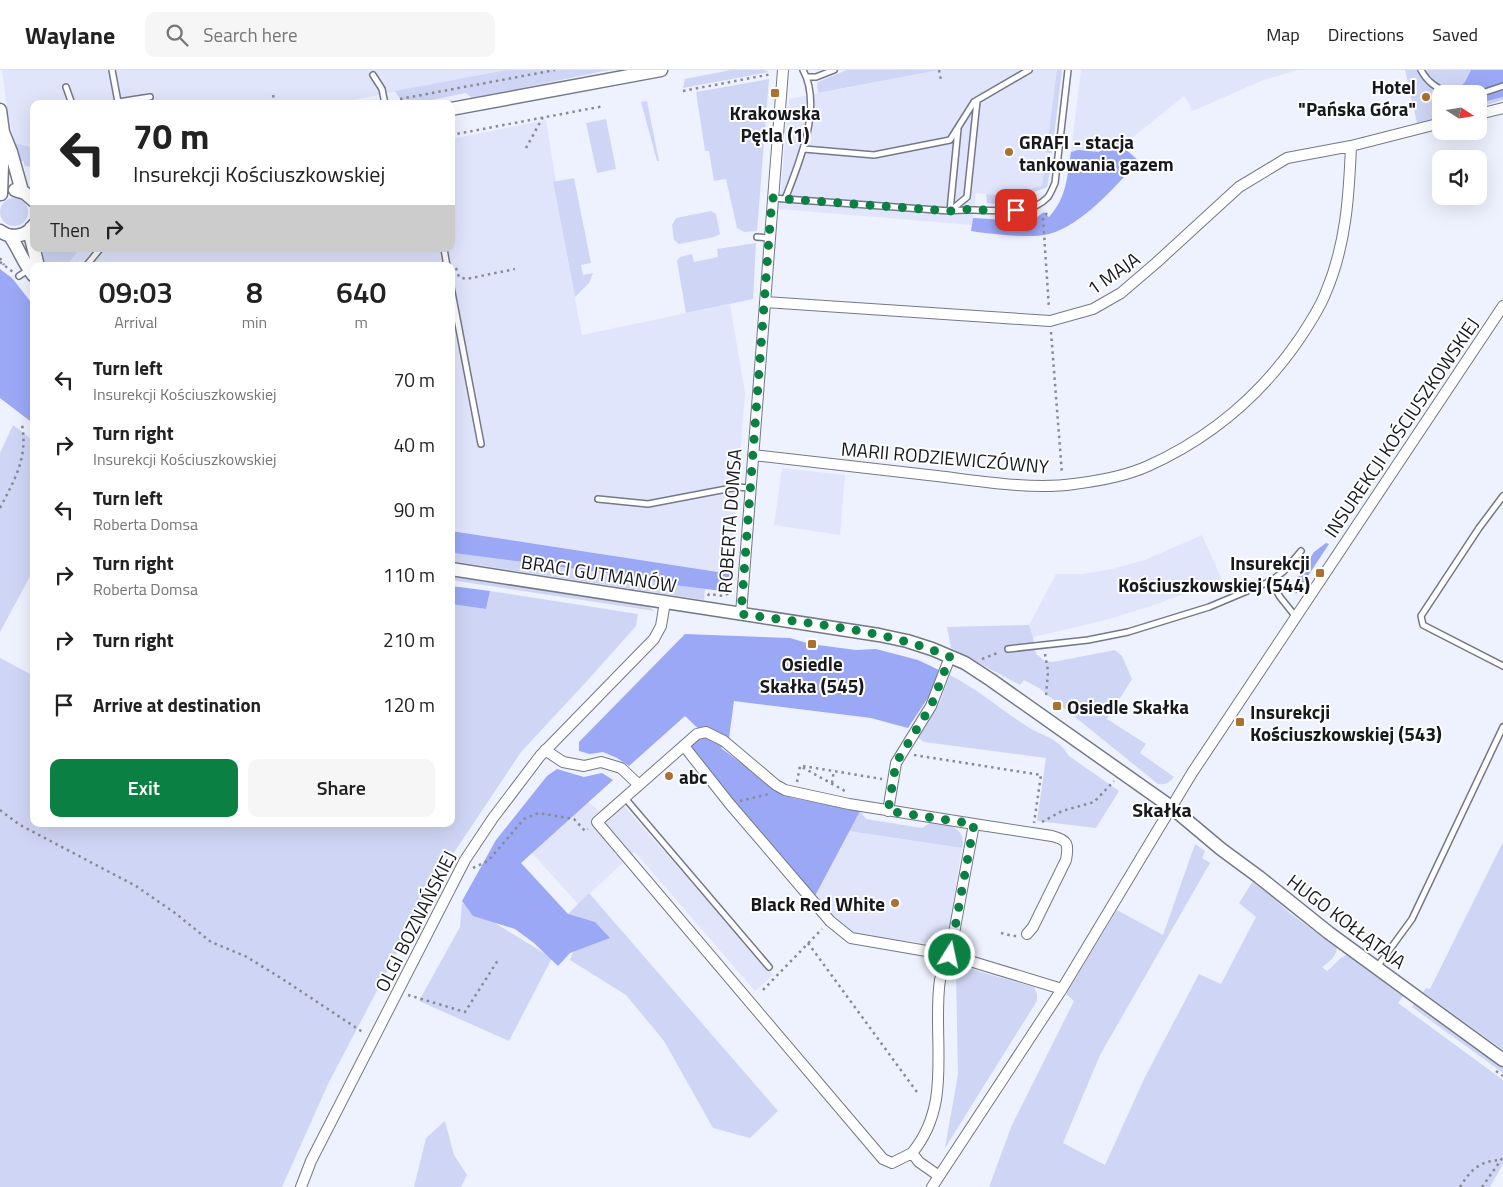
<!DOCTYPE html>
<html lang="en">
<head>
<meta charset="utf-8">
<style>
	body { margin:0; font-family:"Titillium Web",sans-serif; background:#f6f6f6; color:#222; height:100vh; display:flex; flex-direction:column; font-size:19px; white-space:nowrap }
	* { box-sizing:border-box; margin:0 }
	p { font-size:16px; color:#767676 }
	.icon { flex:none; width:28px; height:28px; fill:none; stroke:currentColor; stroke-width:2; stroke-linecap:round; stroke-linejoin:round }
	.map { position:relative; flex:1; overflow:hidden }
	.panel { position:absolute; left:30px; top:192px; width:425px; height:565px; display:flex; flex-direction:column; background:#fff; border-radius:10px; box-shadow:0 5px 20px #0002 }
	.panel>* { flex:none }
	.guide { position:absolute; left:30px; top:30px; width:425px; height:152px; border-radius:10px; box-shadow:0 5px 20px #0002; background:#fff; color:#222; overflow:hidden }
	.needle { width:32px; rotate:102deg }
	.controls { position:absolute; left:1432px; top:15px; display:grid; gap:10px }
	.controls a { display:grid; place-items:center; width:55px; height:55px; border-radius:10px; background:#fff; box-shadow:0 5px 20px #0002; font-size:25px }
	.pin { position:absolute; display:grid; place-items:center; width:42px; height:42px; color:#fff; margin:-21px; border-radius:10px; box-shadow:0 2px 8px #0006 }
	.me { position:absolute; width:55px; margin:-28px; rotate:10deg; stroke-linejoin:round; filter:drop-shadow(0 0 4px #0008) }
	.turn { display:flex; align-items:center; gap:18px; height:105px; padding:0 20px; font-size:22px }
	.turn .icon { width:65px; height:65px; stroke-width:2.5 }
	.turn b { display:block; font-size:35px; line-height:42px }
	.then { display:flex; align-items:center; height:48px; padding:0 20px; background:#0003; gap:10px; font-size:19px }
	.eta { display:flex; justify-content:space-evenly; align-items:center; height:85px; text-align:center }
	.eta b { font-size:30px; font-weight:600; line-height:35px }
	.button { display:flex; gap:10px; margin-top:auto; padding:10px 20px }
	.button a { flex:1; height:58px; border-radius:10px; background:#0b8043; color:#fff; font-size:20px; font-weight:600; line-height:58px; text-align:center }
	.button a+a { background:#f6f6f6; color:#222 }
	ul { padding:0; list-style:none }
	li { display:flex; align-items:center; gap:15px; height:65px; padding:0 20px }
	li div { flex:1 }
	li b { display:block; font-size:19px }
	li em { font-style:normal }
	header { display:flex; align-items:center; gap:30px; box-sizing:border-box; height:70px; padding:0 25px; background:#fff; border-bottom:1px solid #e0e0e0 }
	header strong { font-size:24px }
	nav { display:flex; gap:28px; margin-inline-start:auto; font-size:18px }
	.search { width:350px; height:45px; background:#f6f6f6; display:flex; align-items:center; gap:12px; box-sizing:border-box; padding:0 18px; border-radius:10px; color:#767676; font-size:19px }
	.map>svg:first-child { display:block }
	.built { fill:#e0e5fc }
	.green { fill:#cfd6f5 }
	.forest { fill:#9aa8f6 }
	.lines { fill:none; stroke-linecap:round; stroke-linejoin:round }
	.service-casing { stroke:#757887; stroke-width:8 }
	.minor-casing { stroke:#757887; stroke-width:12 }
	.tertiary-casing { stroke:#757887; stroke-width:15 }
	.path { stroke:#888a94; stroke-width:2.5; stroke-dasharray:2.5 4; stroke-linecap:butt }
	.service { stroke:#fff; stroke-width:5 }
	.minor { stroke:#fff; stroke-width:10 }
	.tertiary { stroke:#fff; stroke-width:12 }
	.route { stroke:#0b8043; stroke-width:9; stroke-dasharray:0 16.2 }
	.poi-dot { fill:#ab7131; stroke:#fff; stroke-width:2 }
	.labels { text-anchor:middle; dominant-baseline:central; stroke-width:4; stroke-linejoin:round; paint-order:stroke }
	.poi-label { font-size:19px; font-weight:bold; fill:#18191f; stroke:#fff; text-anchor:start }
	.street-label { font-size:19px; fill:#18191f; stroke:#fff }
	.neighbourhood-label { font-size:20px; font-weight:bold; fill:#18191f; stroke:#fff }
</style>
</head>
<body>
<header>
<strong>Waylane</strong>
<div class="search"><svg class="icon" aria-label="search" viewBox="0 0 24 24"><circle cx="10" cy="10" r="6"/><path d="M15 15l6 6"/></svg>Search here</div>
<nav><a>Map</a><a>Directions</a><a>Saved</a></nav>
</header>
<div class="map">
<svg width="1503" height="1117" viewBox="0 0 1503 1117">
	<rect width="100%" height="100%" fill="#eef1fe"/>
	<!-- built -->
	<path class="built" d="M2 0H506L332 34H34V78L15 73 8 44Z
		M939 0H1057L1042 115 1013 127 976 123 972 155 779 139 789 29Z
		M1081 0H1298L1261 11 1193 41 1184 26 1122 76 1139 91 1099 132 1081 147 1071 153V82Z
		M546 50 556 112 553 113 582 265 730 234 745 323 731 504 451 461V196H66L80 179H451V69Z
		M782 398 845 405 840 465 774 455Z
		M1202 465 1222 510 1154 535 1106 550 1033 567 1029 555 1056 504H1083L1112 499 1145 490Z
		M616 727 773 905 755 921 635 782 578 834 532 783 588 732 599 741Z
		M849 761 962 778 947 870 929 873 904 871 853 864 844 858 815 826Z"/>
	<!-- green -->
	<path class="green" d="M506 0H609L472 28 466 23 412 34C404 33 399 29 395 21Z
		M731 0H765L769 2 683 18 685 9Z
		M847 0H939L818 23 817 13 820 11Z
		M1057 0H1062L1052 83H1046Z
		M1405 0H1503V30L1479 37V24H1441V47L1417 53Z
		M769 9 757 161 744 162 737 158 726 109 714 111 709 81H705L696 22Z
		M647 31 659 91H657L641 32Z
		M606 49 616 99 597 103 586 53Z
		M15 73 34 78V97L25 96 23 91H18Z
		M1045 94 1051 95 1047 117 1002 135 987 133 986 124 1013 127 1042 115Z
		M574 108 591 193 581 195 583 205 593 203 589 213 575 227 553 112Z
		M0 142a14 14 0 1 1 28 0a14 14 0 1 1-28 0Z
		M711 141 716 144 720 164 714 167 679 174 674 170 672 155 676 148Z
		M756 173 753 229 686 243 677 191 680 187 692 184 694 192 718 187 717 179Z
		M45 179H80L66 196H46L42 181Z
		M13 355 34 371V499L0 562V383Z
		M451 482 607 503 705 519 704 530 451 491Z
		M451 506 649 537 655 541 451 510Z
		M490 521 638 544 636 556 587 611 521 682 433 814 329 1012 282 1117H0V588L34 606V754H451V534L486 539Z
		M1029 555 1033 567 1036 584 1045 591 1053 592 1115 580 1122 586 1132 609 1107 649 1146 674 1140 683 1174 707C1169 713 1166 715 1158 714L1039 618 1024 610 1020 615 951 578 947 557Z
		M950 605C979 620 1001 640 1028 657 1046 668 1056 666 1069 686L1119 721 1096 758 1037 751 1046 688 924 672 916 666 939 634Z
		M860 741 866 749 922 758 933 751C948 754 967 758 962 778L849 761Z
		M1503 772V980L1423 922 1426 918 1430 919Z
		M1195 774 1205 781 1202 788 1210 793 1100 985 1063 1073 1105 1095 1145 1007 1199 904 1221 914 1256 847 1239 833 1253 811 1291 844 1337 878C1336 887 1328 893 1322 897L1327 901C1334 896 1339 887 1347 885L1403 926 1398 933 1503 1010V1094L1490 1117H989L1012 1055 1074 931 1066 924 1117 840 1163 865Z
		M589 823 778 1041 750 1068 713 1058 664 971 626 925 570 890 573 882 609 868 568 844Z
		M462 833 552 888 509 971 419 931 460 857Z
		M971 899 1034 917 1037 924V931L945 1078 958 1004 956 903Z
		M1414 934 1503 998V1003L1412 937Z
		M445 1051 454 1085 467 1105 461 1117H414L426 1068Z"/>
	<!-- forest -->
	<path class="forest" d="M1471 0H1503V27L1479 33V24H1454L1465 12Z
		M1115 70 1139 91C1115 116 1083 155 1049 164 1029 169 992 164 971 161L973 148 1023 151 1033 150 1044 142 1049 147C1067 127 1067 107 1071 82L1078 80 1099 82Z
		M0 199 12 208 34 236V354L0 328Z
		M451 461 731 504 722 521 682 516 607 503 454 483 451 482Z
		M1326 473 1329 474 1296 524 1293 515 1314 482Z
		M451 516 490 521 486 539 451 534Z
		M685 564 790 568 810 574 856 580 876 579 918 590 939 600 929 626 908 658 871 648 734 631 729 668 721 678 781 723 793 728 860 741 815 826 694 684 691 675 693 670 706 666 685 646 629 696 617 688 603 682 590 684 579 681V672Z
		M557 699 584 707 602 703 613 710 521 793 568 844 595 852 610 868 570 883 558 896 534 873 515 859 473 846 462 831 496 770 547 706Z"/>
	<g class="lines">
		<!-- service casing -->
		<g class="service-casing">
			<path id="service" d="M112 0 118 32 150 27
				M1421 0C1427 12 1439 20 1452 24
				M373 5 382 19 385 34
				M807 7H816L834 0
				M66 17 72 34
				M1479 24 1503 16
				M958 59 950 141C957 140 963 140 970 140 995 139 1028 148 1048 127 1051 123 1053 117 1055 113L1068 0
				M804 79 874 85 950 70 974 32 1029 0
				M773 128 785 129C799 94 823 36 803 0
				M785 129 950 141 967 127 977 31
				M757 167 769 168
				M444 179 447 196
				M86 196 100 179
				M19 206 28 200
				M451 217 481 374
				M1503 426 1479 458 1421 546 1423 555 1503 596
				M598 429 648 434 737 417 750 418
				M1271 511 1280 527 1296 547
				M1008 579 1088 570 1128 562 1209 537 1271 511 1284 501 1301 481
				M625 728 769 897
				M1377 897 1412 849 1503 657"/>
		</g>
		<!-- minor casing -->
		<g class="minor-casing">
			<path id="minor" d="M1479 44 1503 38
				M765 232 1050 251 1093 239 1121 223 1156 193 1239 117 1287 88 1351 76 1441 53
				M753 385C814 392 876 399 937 406 979 411 1032 420 1074 414 1098 411 1126 406 1148 396 1210 368 1262 324 1300 268 1310 253 1320 238 1326 222 1346 175 1349 126 1351 76
				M741 544 783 0
				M684 676 729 733 830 851 851 868 950 885C947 893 942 902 940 910 938 922 938 936 938 948 938 998 945 1043 912 1083L919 1092 939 1106
				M545 680 563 692 584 696 601 692 621 698 639 715
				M888 741 896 693 931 636 950 587
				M974 754 1052 766C1068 770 1069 774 1066 790L1033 857 1027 864
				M912 1083 892 1093 883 1089 597 752 697 664 706 662 724 671 776 715 785 720 849 734 974 754 950 885 1062 919
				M301 1117 311 1091 465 790 493 748 540 686 654 569 661 556 665 532
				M932 1117 1062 919 1192 703 1503 236"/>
		</g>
		<!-- tertiary casing -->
		<g class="tertiary-casing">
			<path id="tertiary" d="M451 39 661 0
				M0 40 3 62 11 82 22 121
				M15 120 25 123 34 131
				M1 124 3 67
				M31 158V168L38 196
				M0 161C11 169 26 167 34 155
				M10 166C19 179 24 194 34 206
				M451 499 879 565 907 571 932 579 965 593 991 610 1171 737 1221 779 1259 807 1329 863 1503 990"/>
		</g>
		<!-- path -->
		<path class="path" d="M939 0 941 10
			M683 21 772 4
			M273 25 275 34
			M400 29 555 0
			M451 65 604 36
			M526 78 543 47
			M1047 143 1043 148 1049 239
			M0 188 4 195
			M0 192 13 202
			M456 198 459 207 466 209 515 199
			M1051 262 1062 404
			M0 438C15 409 28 387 22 355
			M708 526 709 524 723 526 732 522
			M1045 584 1048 601 1046 627
			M982 589 1000 582
			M914 685 1041 705 1034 753
			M803 696 882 709
			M797 712 800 696 845 721
			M832 713 834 700
			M740 731 769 724
			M0 740 20 755 136 816 175 843 211 872 247 887 284 910 364 963
			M1042 752 1062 741 1094 732 1114 711
			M473 798 488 791 524 749 538 743 574 749 585 761 588 759
			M1001 863 1013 866H1017
			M808 873 917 1022
			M763 920 822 859
			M408 925 465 942 498 890
			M1496 1001 1503 1006
			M1460 1117C1471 1099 1480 1091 1501 1090
			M1482 1117 1503 1087"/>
		<!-- service -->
		<use href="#service" class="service"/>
		<!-- minor -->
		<use href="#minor" class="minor"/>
		<!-- tertiary -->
		<use href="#tertiary" class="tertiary"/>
	</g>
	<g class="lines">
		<!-- route -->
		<path class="route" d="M950 885 974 754 888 741 896 693 931 636 950 587C885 559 810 554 741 544L772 128 950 141 971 139 1005 142 1016 140"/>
	</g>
	<!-- markers -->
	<g class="poi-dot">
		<rect x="770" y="18" width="10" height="10" rx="2.5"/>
		<circle cx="1426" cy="27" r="5"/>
		<circle cx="1009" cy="82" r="5"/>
		<rect x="1315" y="498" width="10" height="10" rx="2.5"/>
		<rect x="807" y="569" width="10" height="10" rx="2.5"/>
		<rect x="1052" y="631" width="10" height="10" rx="2.5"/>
		<rect x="1235" y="647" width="10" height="10" rx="2.5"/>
		<circle cx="669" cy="706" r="5"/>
		<circle cx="895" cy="833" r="5"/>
	</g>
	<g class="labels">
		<!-- poi labels -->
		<g class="poi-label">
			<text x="1416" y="16" text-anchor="end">Hotel<tspan x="1416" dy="22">"Pańska Góra"</tspan></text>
			<text x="775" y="42" text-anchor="middle">Krakowska<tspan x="775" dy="22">Pętla (1)</tspan></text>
			<text x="1019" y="71">GRAFI - stacja<tspan x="1019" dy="22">tankowania gazem</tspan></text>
			<text x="1310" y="492" text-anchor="end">Insurekcji<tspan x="1310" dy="22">Kościuszkowskiej (544)</tspan></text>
			<text x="812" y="593" text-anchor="middle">Osiedle<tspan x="812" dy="22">Skałka (545)</tspan></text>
			<text x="1067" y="636">Osiedle Skałka</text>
			<text x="1250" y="641">Insurekcji<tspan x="1250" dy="22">Kościuszkowskiej (543)</tspan></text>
			<text x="679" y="706">abc</text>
			<text x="885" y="833" text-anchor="end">Black Red White</text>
		</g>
		<!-- street labels -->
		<g class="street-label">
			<text transform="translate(1113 203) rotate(-35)">1 MAJA</text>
			<text transform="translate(1401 357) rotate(-56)">INSUREKCJI KOŚCIUSZKOWSKIEJ</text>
			<text transform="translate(945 387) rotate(5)">MARII RODZIEWICZÓWNY</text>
			<text transform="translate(729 451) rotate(-86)">ROBERTA DOMSA</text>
			<text transform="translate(599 503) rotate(9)">BRACI GUTMANÓW</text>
			<text transform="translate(415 851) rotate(-63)">OLGI BOZNAŃSKIEJ</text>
			<text transform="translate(1347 851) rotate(37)">HUGO KOŁŁĄTAJA</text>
		</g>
		<!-- neighbourhood labels -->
		<g class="neighbourhood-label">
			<text x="1162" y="739">Skałka</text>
		</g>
	</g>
</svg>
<div class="controls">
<a><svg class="needle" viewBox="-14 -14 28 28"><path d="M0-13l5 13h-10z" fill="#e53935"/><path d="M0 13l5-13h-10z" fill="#767676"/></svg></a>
<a><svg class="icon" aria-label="sound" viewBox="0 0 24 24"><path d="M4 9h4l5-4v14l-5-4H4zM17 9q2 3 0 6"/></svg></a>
</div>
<div class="pin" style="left:1016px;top:140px;background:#d93025"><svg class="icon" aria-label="arrive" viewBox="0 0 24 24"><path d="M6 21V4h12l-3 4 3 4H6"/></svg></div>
<svg class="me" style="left:950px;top:885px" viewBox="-20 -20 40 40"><circle r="17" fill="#0b8043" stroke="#fff" stroke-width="3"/><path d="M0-11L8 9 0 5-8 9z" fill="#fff"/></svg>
<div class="guide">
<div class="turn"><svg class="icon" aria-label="left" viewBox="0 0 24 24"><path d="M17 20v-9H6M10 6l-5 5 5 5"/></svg><div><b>70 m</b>Insurekcji Kościuszkowskiej</div></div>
<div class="then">Then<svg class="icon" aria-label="right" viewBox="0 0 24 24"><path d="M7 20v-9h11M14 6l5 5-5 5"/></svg></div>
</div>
<section class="panel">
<div class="eta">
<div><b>09:03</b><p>Arrival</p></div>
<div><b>8</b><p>min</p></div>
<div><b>640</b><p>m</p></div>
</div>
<ul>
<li><svg class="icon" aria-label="left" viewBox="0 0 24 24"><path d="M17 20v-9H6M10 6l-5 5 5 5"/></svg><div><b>Turn left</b><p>Insurekcji Kościuszkowskiej</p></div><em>70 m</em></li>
<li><svg class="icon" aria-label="right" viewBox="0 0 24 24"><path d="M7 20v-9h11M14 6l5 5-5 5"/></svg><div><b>Turn right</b><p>Insurekcji Kościuszkowskiej</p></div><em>40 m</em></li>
<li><svg class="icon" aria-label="left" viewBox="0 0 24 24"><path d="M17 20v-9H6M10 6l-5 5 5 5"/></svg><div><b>Turn left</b><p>Roberta Domsa</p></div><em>90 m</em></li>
<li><svg class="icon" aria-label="right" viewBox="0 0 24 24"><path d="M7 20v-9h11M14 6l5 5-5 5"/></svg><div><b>Turn right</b><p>Roberta Domsa</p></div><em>110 m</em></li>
<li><svg class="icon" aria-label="right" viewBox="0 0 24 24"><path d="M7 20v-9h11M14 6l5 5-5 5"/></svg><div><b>Turn right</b></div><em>210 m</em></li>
<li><svg class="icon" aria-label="arrive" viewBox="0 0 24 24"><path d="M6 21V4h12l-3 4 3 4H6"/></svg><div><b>Arrive at destination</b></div><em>120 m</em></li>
</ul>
<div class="button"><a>Exit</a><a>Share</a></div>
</section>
</div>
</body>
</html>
